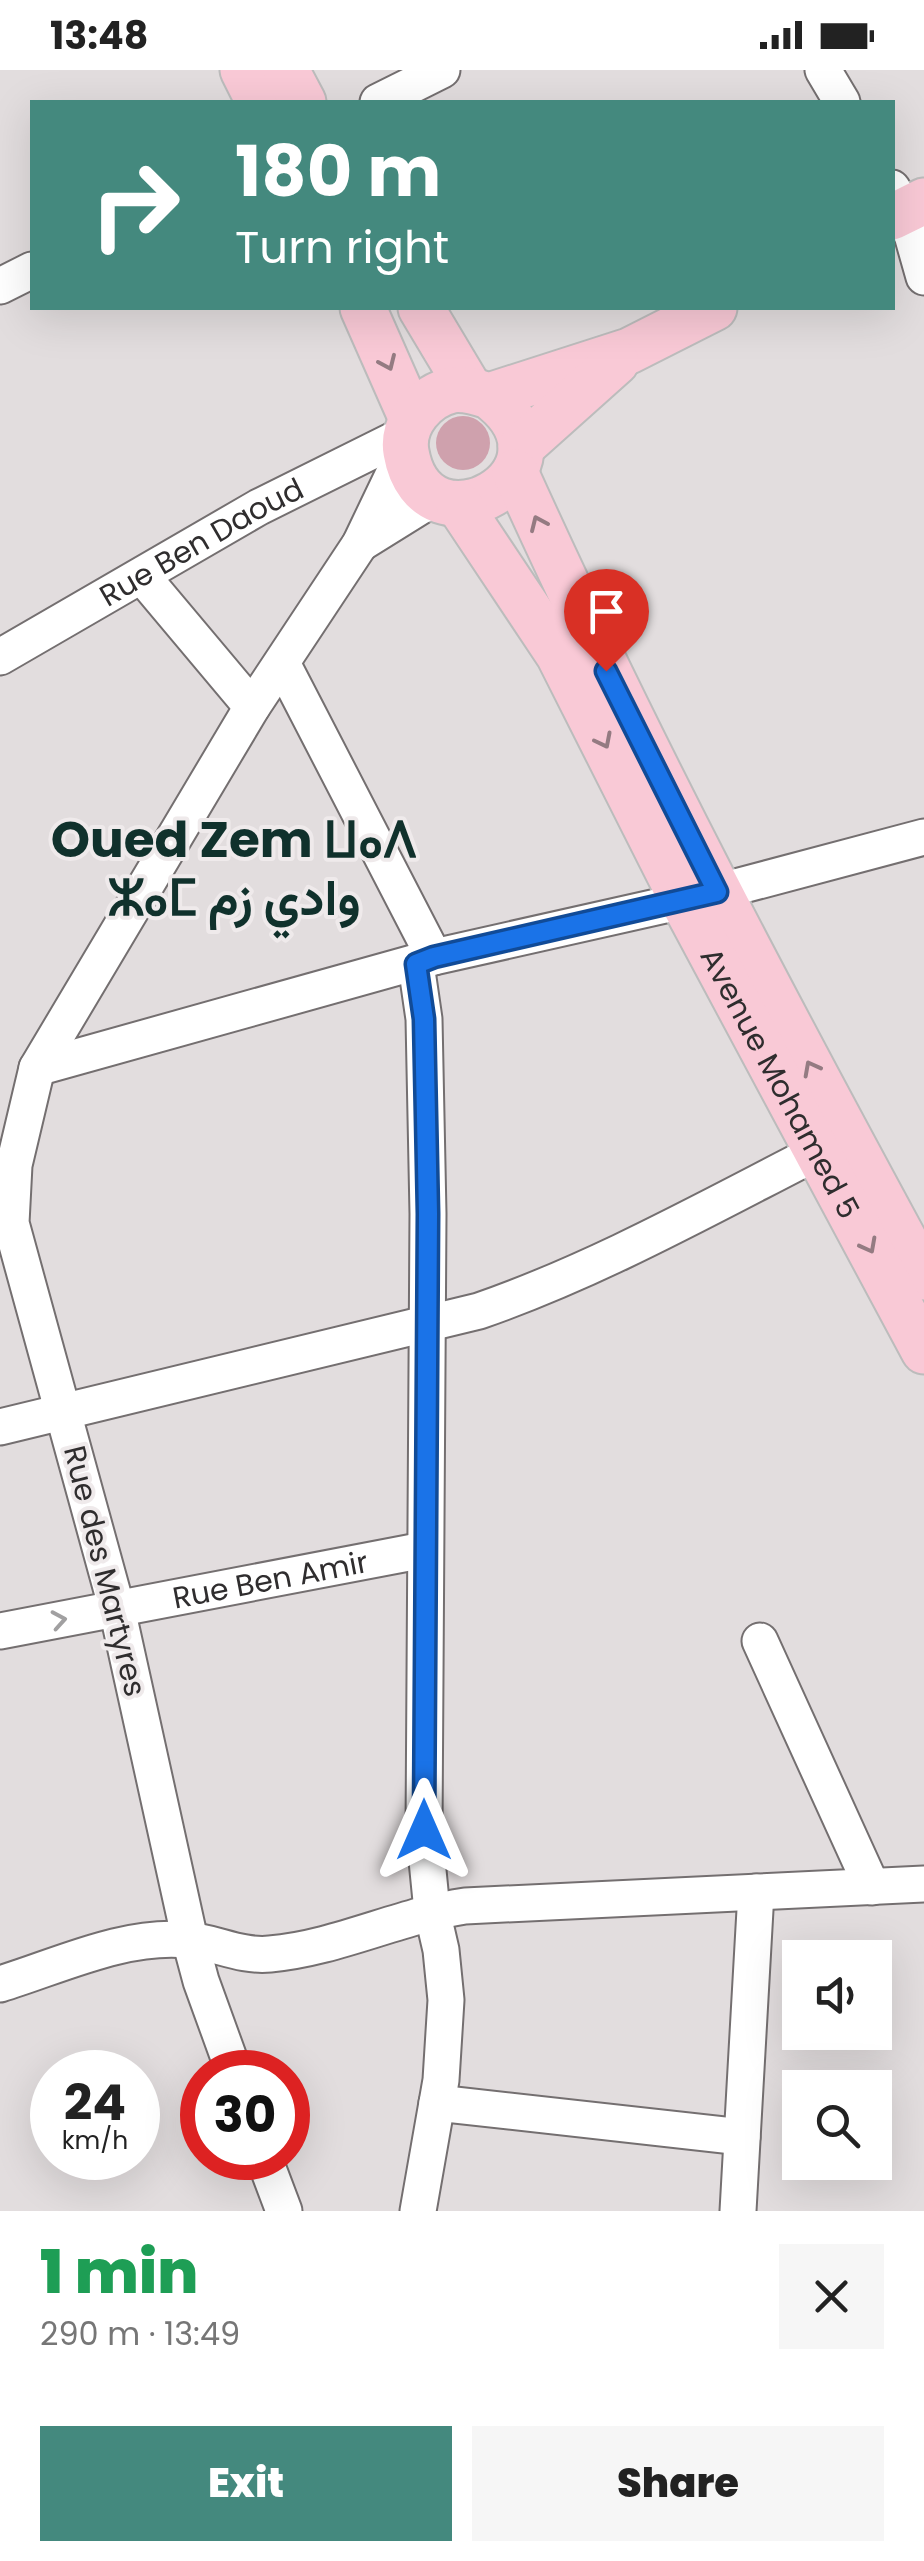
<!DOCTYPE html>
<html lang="en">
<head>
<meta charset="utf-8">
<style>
	body { margin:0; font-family:Poppins,Vazirmatn,"Noto Sans Tifinagh",sans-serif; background:#f6f6f6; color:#222; height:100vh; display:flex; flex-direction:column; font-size:38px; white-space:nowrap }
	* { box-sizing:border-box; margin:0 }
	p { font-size:32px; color:#767676 }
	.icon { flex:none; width:55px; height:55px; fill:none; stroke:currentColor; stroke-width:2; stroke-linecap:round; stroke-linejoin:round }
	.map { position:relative; height:2141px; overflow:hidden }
	.details { display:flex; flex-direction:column; background:#fff; flex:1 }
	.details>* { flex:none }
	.top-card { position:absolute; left:30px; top:30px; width:865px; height:210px; border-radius:0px; box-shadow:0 10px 40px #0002; background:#44897e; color:#fff; overflow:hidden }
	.tools { position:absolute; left:782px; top:1870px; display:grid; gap:20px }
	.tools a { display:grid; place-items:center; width:110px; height:110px; border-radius:0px; background:#fff; box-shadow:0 10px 40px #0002; font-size:50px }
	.speed { position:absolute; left:30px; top:1980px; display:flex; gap:20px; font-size:50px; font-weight:700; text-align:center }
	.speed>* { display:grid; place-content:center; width:130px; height:130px; border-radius:50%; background:#fff; box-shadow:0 10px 40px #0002; line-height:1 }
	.speed small { font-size:25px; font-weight:400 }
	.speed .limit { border:15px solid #d22; background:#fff; color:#111 }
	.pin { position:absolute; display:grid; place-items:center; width:85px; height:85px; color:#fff; margin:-102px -42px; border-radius:50% 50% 50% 0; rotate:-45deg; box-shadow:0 0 10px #0007 }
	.pin .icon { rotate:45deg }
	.me { position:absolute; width:110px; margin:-55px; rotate:0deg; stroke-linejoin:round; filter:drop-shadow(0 0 8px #0008) }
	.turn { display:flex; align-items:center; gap:35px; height:210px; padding:0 40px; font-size:45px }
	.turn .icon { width:130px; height:130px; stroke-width:2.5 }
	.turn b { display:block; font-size:70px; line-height:85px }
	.round { display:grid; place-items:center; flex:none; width:105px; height:105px; border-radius:0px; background:#f6f6f6 }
	.head { display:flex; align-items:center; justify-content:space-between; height:170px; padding:0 40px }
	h1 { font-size:60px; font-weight:800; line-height:75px; color:#1e9e55 }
	.button { display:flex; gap:20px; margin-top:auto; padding:20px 40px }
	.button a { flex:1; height:115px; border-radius:0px; background:#44897e; color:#fff; font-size:40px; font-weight:800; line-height:115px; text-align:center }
	.button a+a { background:#f6f6f6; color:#222 }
	.status { display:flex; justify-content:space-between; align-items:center; height:70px; padding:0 50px; background:#fff; direction:ltr }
	.status svg { height:28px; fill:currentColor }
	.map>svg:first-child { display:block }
	.green { fill:#cfa1ad }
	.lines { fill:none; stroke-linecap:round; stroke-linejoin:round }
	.minor-casing { stroke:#746f70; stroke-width:39 }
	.major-casing { stroke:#bcbcbc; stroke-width:49 }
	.minor { stroke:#fff; stroke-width:35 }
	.major { stroke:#f9c9d6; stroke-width:45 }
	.oneway { stroke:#947b82 }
	.oneway2 { stroke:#a1a0a1 }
	.route-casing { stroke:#114b97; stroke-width:25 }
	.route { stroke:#1a73e8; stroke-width:18 }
	.labels { text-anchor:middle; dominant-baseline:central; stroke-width:8; stroke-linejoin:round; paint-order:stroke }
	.street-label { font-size:30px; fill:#2f2d2e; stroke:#efeaeb }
	.town-label { font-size:50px; font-weight:bold; fill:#10312c; stroke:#efeaeb }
</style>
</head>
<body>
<div class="status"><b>13:48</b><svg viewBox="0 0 49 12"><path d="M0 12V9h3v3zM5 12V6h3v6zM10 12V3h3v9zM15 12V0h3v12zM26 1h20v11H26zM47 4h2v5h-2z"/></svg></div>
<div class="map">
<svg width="924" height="2141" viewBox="0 0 924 2141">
	<rect width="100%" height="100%" fill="#e2ddde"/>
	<!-- green -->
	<path class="green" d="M436 373a27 27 0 1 1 54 0a27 27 0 1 1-54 0Z"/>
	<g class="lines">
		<!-- minor casing -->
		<g class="minor-casing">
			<g id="minor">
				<path d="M823 0 842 32"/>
				<path d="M378 32 442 0"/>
				<path d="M892 118 905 140 924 207"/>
				<path d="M0 216 32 200"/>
				<path d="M360 474 434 428"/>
				<path d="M142 506 252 637"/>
				<path id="s1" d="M0 587 259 437 406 364"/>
				<path d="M282 593 434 887 683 831 924 767"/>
				<path d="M416 894 424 949 428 1144 424 1760 432 1841 441 1880 446 1930 441 2010 418 2141"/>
				<path d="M37 998 434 887"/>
				<path d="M0 1357 479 1241C603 1198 720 1131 837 1072"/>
				<path id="s2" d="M0 1561 424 1480"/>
				<path d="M760 1571 872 1817"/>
				<path d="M0 1914C59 1896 124 1864 187 1870 215 1872 240 1887 270 1884 337 1878 399 1846 465 1836L924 1814"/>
				<path d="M234 2002 201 1911 190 1870 117 1539 11 1153 14 1095 37 998 252 637 360 474 405 380"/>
				<path d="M437 2033 742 2067"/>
				<path d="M264 2088 284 2141"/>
				<path d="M738 2141 756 1822"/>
			</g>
		</g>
		<!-- major casing -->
		<g class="major-casing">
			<g id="major">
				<path d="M243 0 259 32"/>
				<path d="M286 0 303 32"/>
				<path d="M892 147 924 131"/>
				<path d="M363 238 412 349"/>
				<path d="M421 238 470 320"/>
				<path d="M489 326C589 401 425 493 406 382 401 354 425 326 452 320 465 318 477 322 489 326L629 281 714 238"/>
				<path d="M521 377 616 292"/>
				<path d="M515 402C639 677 780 942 924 1207"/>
				<path id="s3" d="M459 435 559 585 683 831 924 1281"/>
			</g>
		</g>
		<!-- minor -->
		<use href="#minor" class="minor"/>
		<!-- major -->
		<use href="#major" class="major"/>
	</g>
	<!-- one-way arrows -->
	<defs><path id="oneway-chevron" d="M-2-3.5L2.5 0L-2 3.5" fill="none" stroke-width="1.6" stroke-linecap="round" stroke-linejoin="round" transform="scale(2.5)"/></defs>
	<g class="oneway">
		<use href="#oneway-chevron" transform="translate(388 293) rotate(66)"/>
		<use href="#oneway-chevron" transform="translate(538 453) rotate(-114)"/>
		<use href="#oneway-chevron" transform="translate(604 671) rotate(63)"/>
		<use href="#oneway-chevron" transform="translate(811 998) rotate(-118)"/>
		<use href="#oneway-chevron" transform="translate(869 1176) rotate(62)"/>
	</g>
	<use class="oneway2" href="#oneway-chevron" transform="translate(59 1550) rotate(-10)"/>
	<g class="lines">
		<!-- route casing -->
		<g class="route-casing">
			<path id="route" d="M424 1760 428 1144 424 949 416 894 434 887 717 822 606 601"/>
		</g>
		<!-- route -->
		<use href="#route" class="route"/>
	</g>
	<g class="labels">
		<!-- street labels -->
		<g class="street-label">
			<text stroke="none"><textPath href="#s1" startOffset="232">Rue Ben Daoud</textPath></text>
			<text stroke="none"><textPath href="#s3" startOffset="662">Avenue Mohamed 5</textPath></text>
			<text transform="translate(105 1501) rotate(76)">Rue des Martyres</text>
			<text stroke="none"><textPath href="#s2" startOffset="275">Rue Ben Amir</textPath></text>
		</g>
		<!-- town labels -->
		<g class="town-label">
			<text x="234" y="769">Oued Zem ⵡⴰⴷ<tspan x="234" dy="58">ⵣⴰⵎ وادي زم</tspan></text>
		</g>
	</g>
</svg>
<div class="tools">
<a><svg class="icon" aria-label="sound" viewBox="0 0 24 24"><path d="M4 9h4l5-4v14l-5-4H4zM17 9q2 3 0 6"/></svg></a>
<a><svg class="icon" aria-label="search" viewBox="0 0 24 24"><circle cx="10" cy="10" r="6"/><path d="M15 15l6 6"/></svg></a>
</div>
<div class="speed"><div>24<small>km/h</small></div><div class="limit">30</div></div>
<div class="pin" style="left:606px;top:601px;background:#d93025"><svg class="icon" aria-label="arrive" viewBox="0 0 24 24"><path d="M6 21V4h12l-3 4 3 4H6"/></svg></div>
<svg class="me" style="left:424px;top:1760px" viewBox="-20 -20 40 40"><path d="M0-17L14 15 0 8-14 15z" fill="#1a73e8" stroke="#fff" stroke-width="4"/></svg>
<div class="top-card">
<div class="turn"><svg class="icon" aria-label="right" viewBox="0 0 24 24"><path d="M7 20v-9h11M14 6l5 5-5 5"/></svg><div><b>180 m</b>Turn right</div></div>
</div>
</div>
<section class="details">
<div class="head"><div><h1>1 min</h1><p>290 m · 13:49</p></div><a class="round"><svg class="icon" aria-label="close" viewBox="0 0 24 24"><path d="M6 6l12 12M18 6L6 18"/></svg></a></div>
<div class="button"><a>Exit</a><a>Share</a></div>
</section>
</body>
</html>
